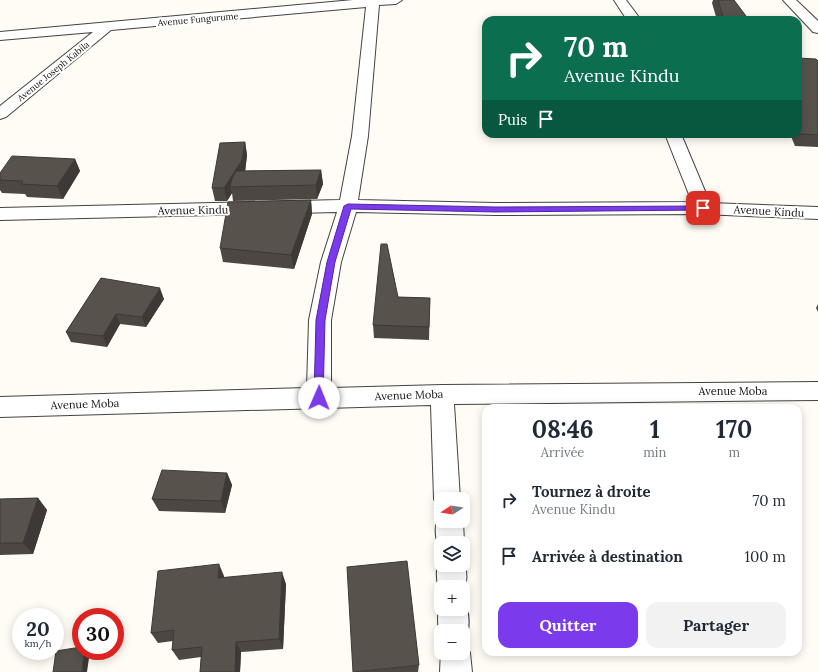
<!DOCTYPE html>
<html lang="fr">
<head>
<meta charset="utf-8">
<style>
	body { margin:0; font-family:Lora,serif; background:#f2f2f3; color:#1f2937; height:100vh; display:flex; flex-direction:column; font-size:15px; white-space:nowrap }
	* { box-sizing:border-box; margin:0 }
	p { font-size:13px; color:#747a83 }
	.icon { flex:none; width:22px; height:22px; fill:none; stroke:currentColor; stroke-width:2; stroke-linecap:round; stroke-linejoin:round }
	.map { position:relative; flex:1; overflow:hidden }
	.panel { position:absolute; left:482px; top:404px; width:320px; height:252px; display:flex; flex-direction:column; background:#fff; border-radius:12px; box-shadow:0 2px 10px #0003 }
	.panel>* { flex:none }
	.top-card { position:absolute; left:482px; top:16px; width:320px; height:122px; border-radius:12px; box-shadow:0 2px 10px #0003; background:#0b6e4f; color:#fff; overflow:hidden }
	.needle { width:26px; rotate:258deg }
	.controls { position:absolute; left:434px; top:492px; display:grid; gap:8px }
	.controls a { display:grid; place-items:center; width:36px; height:36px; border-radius:8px; background:#fff; box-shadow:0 2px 10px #0003; font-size:20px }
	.speed { position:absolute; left:12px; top:608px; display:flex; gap:8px; font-size:20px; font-weight:700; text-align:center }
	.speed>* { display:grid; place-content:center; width:52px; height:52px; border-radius:50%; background:#fff; box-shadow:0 2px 10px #0003; line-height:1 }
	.speed small { font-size:10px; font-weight:400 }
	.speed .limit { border:6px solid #d22; background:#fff; color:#111 }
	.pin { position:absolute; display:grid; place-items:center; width:34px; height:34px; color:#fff; margin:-17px; border-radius:8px; box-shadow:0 2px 6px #0006 }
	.me { position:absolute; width:44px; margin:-22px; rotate:1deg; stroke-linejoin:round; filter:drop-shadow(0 0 3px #0008) }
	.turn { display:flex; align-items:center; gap:14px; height:84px; padding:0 16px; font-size:18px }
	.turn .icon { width:52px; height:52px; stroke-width:2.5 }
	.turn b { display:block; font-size:28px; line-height:34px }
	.then { display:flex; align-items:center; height:38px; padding:0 16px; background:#0003; gap:8px; font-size:15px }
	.eta { display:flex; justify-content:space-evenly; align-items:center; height:68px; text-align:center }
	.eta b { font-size:24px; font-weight:700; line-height:28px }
	.cta { display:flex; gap:8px; margin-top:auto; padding:8px 16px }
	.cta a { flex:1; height:46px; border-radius:12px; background:#7c3aed; color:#fff; font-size:16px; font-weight:700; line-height:46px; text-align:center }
	.cta a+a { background:#f2f2f3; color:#1f2937 }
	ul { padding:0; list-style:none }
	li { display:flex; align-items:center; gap:12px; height:56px; padding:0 16px }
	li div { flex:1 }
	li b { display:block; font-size:15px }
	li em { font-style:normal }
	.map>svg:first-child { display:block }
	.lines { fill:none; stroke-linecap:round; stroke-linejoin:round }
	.minor-casing { stroke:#434343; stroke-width:2 }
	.minor { fill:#fff; fill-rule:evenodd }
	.wall { fill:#4c4742 }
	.shaded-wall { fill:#3e3936 }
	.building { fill:#58524d; stroke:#3e3936 }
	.route { fill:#7c3aed; stroke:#51269a }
	.labels { text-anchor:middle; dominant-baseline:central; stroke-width:4; stroke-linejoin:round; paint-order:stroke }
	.far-street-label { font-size:9px; fill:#101010; stroke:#fff }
	.street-label { font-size:11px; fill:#101010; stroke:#fff }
</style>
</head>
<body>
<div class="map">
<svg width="818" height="672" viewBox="0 0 818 672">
	<rect width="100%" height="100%" fill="#fefcf4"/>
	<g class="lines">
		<!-- minor casing -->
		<g class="minor-casing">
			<path id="minor" d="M353 0H402L396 4 379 5 368 136 358 200 495 203 692 202 665 134H681L710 203 818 207V219L703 214 495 215 356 212 341 262 331 320V388L442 385 818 382V400L454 404 460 499H441V509L438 507 434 499 431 405 0 417V397L307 388 309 320 321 262 337 212 0 220V208L340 200 352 136 366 7 111 30 6 117 0 119V106L93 32 0 40V32Z
				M614 0H626L641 20H627Z
				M783 0H796L818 21V33L813 32Z
				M439 512H441V521H463L464 543 463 545V543H441L440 552C435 539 434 525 439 512Z
				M441 556V565H463V560C468 571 467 585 463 595V587H441V595C436 582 435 568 441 556Z
				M463 598C470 612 470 628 465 642L470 653 472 672H440L441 650V653H463V631H441V636C437 626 437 612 441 602V609H463Z"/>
		</g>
		<!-- minor -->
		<use href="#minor" class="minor"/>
	</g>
	<!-- wall -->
	<path class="wall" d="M713 0H718L749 20H717L712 3Z
		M798 58 818 61V147L795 146 790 134H798Z
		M245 142 247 155 245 171 321 170 323 184 317 199 233 201 232 193 227 201H215L212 188Z
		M75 159 80 171 63 199 27 197 25 194 2 193 0 190V173Z
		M311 200 312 214 294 269 223 262 220 248Z
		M101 278 164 299 146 327 120 324 107 347 71 342 66 332Z
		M398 297 430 298 429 340 374 338 373 325Z
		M818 304V312L816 308Z
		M227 473 232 485 225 513 159 511 152 499Z
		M38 498 47 510 33 554 0 555V499Z
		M224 576V577L286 584 283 649 241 652 240 672H200L201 657 179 660 172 650 173 641 158 643 151 633Z
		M419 665 418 672H353Z"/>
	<!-- shaded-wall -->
	<path class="shaded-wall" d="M245 142 247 155 245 173 230 187 232 193 227 201 224 188Z
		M75 159 80 171 63 199 57 186Z
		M321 170 323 184 317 199 316 185Z
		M311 200 312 214 294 269 291 255Z
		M160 288 164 299 146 327 142 317Z
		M116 314 120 324 107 347 103 336Z
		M227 473 232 485 225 513 221 501Z
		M38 498 47 510 33 554 23 543Z
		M219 564 224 576 223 589 218 578Z
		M282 572 286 584 283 649 279 639Z
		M236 642 241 652 240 672H235Z
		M84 651H90L87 672H82Z"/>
	<!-- building -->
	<path class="building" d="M718 0H734L749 20H724Z
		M798 58 816 59 818 61V135L800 134 798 128Z
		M245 142 242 160 224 188H212L220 143Z
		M12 156 75 159 57 186 21 184 23 181 0 180V173Z
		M321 170 316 185 230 187 232 179 236 171Z
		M311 200 291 255 220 248 228 202Z
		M381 244H387L398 297 430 298 429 327 373 325Z
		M101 278 160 288 142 317 116 314 103 336 66 332Z
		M162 470 227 473 221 501 152 499Z
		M38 498 23 543H0V499Z
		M407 561 419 665 353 672 347 567Z
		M219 564 218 578 282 572 279 639 236 642 235 672H200L202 647 172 650 174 630 151 633 158 571Z
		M81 647V651H84L82 672H53L56 651Z"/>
	<!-- route -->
	<path class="route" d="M348 204 496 207 703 206 707 208 703 210 496 212 351 209 335 262 325 320 323 398 319 402 314 398 316 320 327 262 344 206Z"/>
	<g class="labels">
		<!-- far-street labels -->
		<g class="far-street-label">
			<text transform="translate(198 19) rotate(-5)">Avenue Fungurume</text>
			<text transform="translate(53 71) rotate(-39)">Avenue Joseph Kabila</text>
		</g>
		<!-- street labels -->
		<g class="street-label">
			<text transform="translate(193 210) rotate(-1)">Avenue Kindu</text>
			<text transform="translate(769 211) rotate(3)">Avenue Kindu</text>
			<text x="733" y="391">Avenue Moba</text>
			<text transform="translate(409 395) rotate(-2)">Avenue Moba</text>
			<text transform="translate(85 404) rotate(-2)">Avenue Moba</text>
		</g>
	</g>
</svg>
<div class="controls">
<a><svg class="needle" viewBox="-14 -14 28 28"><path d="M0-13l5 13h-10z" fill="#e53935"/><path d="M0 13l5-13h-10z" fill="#747a83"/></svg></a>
<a><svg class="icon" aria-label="layers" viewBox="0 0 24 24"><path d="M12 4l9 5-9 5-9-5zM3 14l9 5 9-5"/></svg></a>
<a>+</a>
<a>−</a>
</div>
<div class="speed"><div>20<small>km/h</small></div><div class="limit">30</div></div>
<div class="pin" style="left:703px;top:208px;background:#d93025"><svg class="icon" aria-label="arrive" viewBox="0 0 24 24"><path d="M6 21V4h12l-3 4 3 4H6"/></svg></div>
<svg class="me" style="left:319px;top:398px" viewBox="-20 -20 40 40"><circle r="19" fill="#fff"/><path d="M0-13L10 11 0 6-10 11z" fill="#7c3aed"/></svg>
<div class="top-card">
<div class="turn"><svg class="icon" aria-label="right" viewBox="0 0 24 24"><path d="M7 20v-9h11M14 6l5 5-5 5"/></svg><div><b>70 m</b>Avenue Kindu</div></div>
<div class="then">Puis<svg class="icon" aria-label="arrive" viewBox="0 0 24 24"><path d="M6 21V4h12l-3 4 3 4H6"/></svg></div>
</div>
<section class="panel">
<div class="eta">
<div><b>08:46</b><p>Arrivée</p></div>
<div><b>1</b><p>min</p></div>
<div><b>170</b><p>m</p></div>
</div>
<ul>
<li><svg class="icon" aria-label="right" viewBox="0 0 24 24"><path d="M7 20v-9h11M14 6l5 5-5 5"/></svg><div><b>Tournez à droite</b><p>Avenue Kindu</p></div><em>70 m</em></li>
<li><svg class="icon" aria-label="arrive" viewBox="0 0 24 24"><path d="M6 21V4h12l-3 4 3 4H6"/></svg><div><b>Arrivée à destination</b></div><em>100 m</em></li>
</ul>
<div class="cta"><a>Quitter</a><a>Partager</a></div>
</section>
</div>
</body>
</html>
